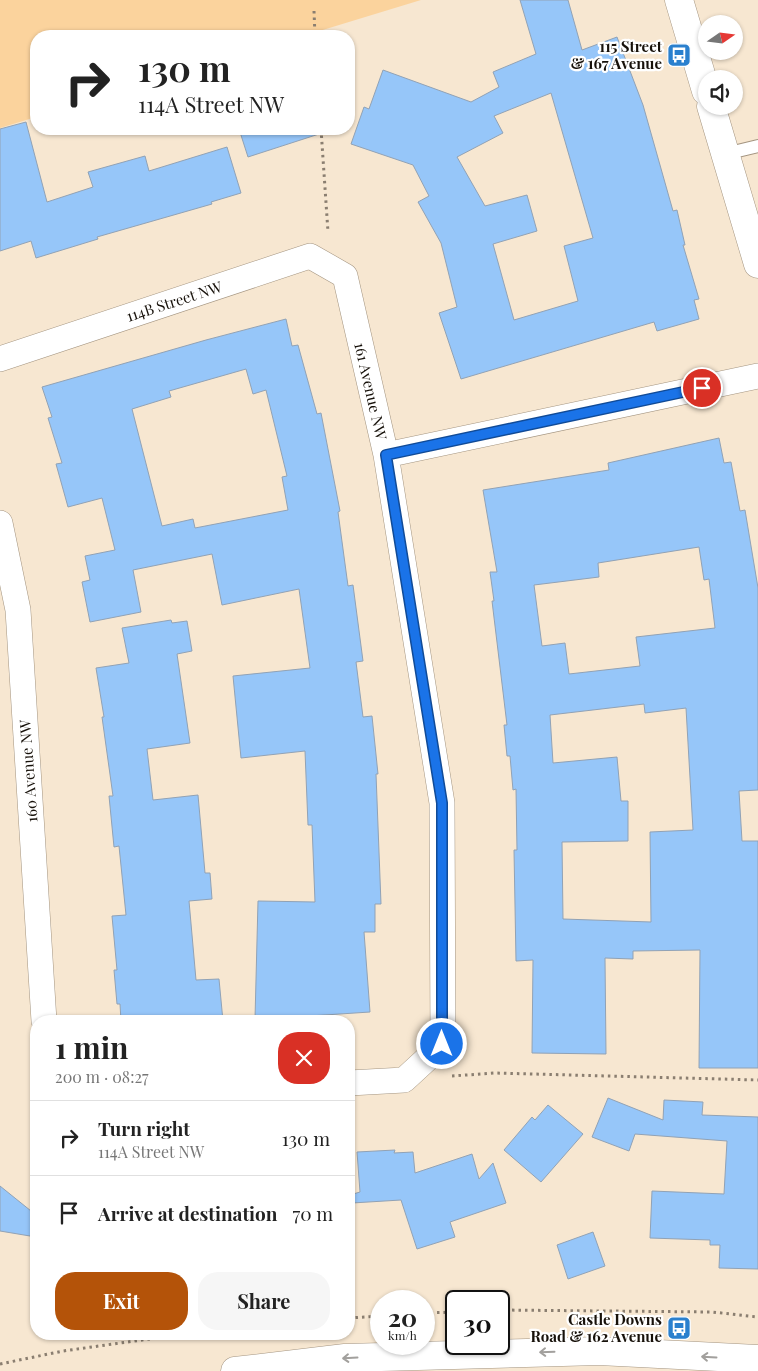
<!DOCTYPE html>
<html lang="en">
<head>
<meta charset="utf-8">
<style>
	body { margin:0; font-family:"Playfair Display",serif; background:#f6f6f6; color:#222; height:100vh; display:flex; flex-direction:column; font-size:19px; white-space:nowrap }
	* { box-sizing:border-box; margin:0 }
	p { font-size:16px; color:#767676 }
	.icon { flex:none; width:28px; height:28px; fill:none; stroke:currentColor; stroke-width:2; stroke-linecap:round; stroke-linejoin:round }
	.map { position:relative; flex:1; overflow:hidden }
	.side { position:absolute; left:30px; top:1015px; width:325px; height:325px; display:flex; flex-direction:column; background:#fff; border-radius:20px; box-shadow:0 1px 4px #0004 }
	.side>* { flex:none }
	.guide { position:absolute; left:30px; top:30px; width:325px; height:105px; border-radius:20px; box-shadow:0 1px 4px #0004; background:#fff; color:#222; overflow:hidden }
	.needle { width:32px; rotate:76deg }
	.buttons { position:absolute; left:698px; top:15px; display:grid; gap:10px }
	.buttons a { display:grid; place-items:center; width:45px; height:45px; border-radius:50%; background:#fff; box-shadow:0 1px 4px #0004; font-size:25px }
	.speed { position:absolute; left:370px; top:1290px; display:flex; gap:10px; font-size:25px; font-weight:700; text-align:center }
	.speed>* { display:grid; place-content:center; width:65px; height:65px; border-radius:50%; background:#fff; box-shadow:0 1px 4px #0004; line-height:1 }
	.speed small { font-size:12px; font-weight:400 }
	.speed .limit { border:2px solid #111; border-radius:8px; background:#fff; color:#111 }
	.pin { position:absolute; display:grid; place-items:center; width:42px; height:42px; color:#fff; margin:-21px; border:2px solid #fff; border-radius:50%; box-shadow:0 1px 5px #0007 }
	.me { position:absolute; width:55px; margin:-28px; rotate:0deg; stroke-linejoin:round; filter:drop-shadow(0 0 4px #0008) }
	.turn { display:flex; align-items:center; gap:18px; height:105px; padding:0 25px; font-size:22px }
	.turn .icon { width:65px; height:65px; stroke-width:2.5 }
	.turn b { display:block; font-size:35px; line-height:42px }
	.round { display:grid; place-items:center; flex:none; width:52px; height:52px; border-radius:20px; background:#f6f6f6 }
	.summary { display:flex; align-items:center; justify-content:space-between; height:85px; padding:0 25px }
	h1 { font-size:30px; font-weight:700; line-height:38px }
	.primary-button { display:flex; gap:10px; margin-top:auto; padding:10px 25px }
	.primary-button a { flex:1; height:58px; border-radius:20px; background:#b45309; color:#fff; font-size:20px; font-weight:700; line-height:58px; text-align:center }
	.primary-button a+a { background:#f6f6f6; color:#222 }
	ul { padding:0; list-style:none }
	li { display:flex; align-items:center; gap:15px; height:75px; padding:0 25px; border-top:1px solid #e0e0e0 }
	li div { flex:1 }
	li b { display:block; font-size:19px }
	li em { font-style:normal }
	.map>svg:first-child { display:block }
	.green { fill:#fbd39d }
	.building { fill:#96c6f9; stroke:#91a2b5; fill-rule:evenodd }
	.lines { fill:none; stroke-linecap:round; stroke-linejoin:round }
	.lane-casing { stroke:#a49581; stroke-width:14 }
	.street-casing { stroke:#a49581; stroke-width:26 }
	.secondary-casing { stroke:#a49581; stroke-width:29 }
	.path { stroke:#8a7e70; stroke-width:3; stroke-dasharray:2.5 4; stroke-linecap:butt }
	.lane { stroke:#fff; stroke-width:12 }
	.street { stroke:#fff; stroke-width:25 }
	.secondary { stroke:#fff; stroke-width:28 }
	.oneway { stroke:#a2a09d }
	.route-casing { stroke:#114b97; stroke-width:12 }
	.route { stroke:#1a73e8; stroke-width:9 }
	.labels { text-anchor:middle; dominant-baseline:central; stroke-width:4.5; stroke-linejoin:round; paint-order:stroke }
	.poi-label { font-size:15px; font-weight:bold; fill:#17110a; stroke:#fff; text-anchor:end }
	.street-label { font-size:15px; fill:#17110a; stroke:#fff }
</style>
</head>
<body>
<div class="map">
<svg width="758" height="1371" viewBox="0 0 758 1371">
	<rect width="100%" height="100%" fill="#f7e7d1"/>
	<!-- green -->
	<path class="green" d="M0 0H421L303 36H36V117L0 128Z"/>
	<!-- building -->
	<path class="building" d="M520 0H568L582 50 617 37 643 105 673 211 677 210 685 245H683L699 299 694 300 699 319 657 331 654 322 461 379 439 313 457 307 441 243 418 202 429 196 413 165 351 144 364 107 369 109 383 70 471 102 499 87 493 72 536 54ZM551 93 593 238 564 246 578 301 514 320 493 244 537 231 527 195 485 206 457 157 503 133 494 116Z
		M26 122 47 202 93 187 88 172 145 156 149 171 227 147 241 193 211 202 212 204 97 237 98 239 36 258 31 241 0 251V129Z
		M239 129H319V134L248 157Z
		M286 319 292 346 298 345 317 414 321 413 340 511 338 512 348 586 353 585 363 661 356 662 363 717 372 716 378 774H376L381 904H375V932H364L370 1012 264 1019H255L258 901 315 902 312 825H308L305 751 241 758 233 676 310 668 299 589 222 605 212 554 133 570 141 612 90 622 82 582 90 580 85 556 115 550 102 498 68 507 56 464 62 463 48 418 52 417 42 387 206 340ZM246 369 253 394 266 390 287 476 282 477 288 510 195 528 193 519 162 526 132 409 171 397 169 391Z
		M719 438 724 463 731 462 740 511 745 510 758 588V790L739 791 742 841H758V1068H699L700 950 633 951V959L605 958 606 1054 532 1053 533 960 516 961 514 850H517L516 789 513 790 510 756H507L504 725H507L492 601H494L490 572H497L483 490 609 470 608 463ZM699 547 704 580 709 579 715 628 636 637 640 666 569 674 565 643 542 646 534 585 599 577 598 563ZM644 704 645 713 686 708 693 830 650 832 651 922 563 919 562 842 628 841V801H621L617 757 553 763 550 715Z
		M171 620 172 623 187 621 192 651 177 654 190 743 147 749 153 800 198 795 205 873H210L212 899 189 901 196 980 219 979 223 1021H121L120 1004H117L114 970H117L112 916 126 915 119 846 114 847 109 796H113L102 717H104L96 668 129 663 122 628Z
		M608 1098 663 1120 664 1100 703 1102 702 1115 758 1117V1269L719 1268 720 1245H710V1240L650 1238 652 1191 724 1194 727 1141 635 1134 629 1151 592 1137Z
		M548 1105 583 1134 541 1182 504 1150 532 1117 535 1120Z
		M395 1150 394 1153 413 1152 415 1173 472 1154 479 1179 493 1163 506 1203 450 1222 455 1237 417 1249 401 1200 352 1203 350 1195 360 1192 357 1152Z
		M0 1186 36 1215V1237L0 1231Z
		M593 1232 605 1266 568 1279 557 1245Z"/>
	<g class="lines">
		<!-- lane casing -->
		<g class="lane-casing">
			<path id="lane" d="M725 154 758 146"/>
		</g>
		<!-- street casing -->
		<g class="street-casing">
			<path id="street" d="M0 359 310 256 345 276 386 455 442 803 443 1044 404 1080 349 1083
				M386 455 758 376
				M0 523 18 610 44 1021"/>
		</g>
		<!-- secondary casing -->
		<g class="secondary-casing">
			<path id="secondary" d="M679 0 706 91
				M711 106 758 264
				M235 1371 345 1358 599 1351 758 1359"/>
		</g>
		<!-- path -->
		<path class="path" d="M314 11 315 36
			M321 129 328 232
			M452 1076 495 1073 758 1080
			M499 1310 712 1312 758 1317
			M424 1313 456 1312
			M349 1318 381 1316
			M0 1364 63 1351 185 1334"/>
		<!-- lane -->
		<use href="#lane" class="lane"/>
		<!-- street -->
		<use href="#street" class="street"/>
		<!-- secondary -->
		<use href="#secondary" class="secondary"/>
	</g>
	<!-- one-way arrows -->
	<defs><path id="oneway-shaft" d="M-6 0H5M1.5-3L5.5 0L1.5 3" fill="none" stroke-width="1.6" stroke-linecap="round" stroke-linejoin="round" transform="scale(1.25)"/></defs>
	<g class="oneway">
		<use href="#oneway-shaft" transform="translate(547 1352) rotate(178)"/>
		<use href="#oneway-shaft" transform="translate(709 1357) rotate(-177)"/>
		<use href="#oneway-shaft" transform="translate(350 1358) rotate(177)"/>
	</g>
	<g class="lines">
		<!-- route casing -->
		<g class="route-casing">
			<path id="route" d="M442 1044V803L386 455 702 388"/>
		</g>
		<!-- route -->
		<use href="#route" class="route"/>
	</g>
	<!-- icons -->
	<defs>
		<g id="bus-square" transform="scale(1.25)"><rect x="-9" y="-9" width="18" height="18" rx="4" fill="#2a80ce" stroke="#fff"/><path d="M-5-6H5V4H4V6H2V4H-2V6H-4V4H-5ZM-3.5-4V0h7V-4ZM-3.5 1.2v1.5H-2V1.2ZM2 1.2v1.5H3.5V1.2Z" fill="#fff"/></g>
	</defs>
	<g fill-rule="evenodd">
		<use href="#bus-square" x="679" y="55"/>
		<use href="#bus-square" x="679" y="1328"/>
	</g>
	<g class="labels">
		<!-- poi labels -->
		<g class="poi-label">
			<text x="662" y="46">115 Street<tspan x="662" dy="17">&amp; 167 Avenue</tspan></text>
			<text x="662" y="1319">Castle Downs<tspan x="662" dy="17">Road &amp; 162 Avenue</tspan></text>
		</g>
		<!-- street labels -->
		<g class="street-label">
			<text transform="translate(174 301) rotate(-18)">114B Street NW</text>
			<text transform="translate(371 391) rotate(77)">161 Avenue NW</text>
			<text transform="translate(28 771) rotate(-94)">160 Avenue NW</text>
		</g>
	</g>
</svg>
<div class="buttons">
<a><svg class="needle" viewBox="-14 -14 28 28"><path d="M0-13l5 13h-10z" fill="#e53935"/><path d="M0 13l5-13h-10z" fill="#767676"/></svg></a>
<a><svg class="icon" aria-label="sound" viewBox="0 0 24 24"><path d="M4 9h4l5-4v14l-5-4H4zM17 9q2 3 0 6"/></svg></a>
</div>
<div class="speed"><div>20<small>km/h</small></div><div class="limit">30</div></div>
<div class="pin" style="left:702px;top:388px;background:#d93025"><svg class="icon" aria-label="arrive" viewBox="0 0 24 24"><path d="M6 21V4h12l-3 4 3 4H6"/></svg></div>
<svg class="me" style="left:442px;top:1044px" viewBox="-20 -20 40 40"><circle r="17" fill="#1a73e8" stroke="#fff" stroke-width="3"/><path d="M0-11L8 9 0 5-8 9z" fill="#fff"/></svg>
<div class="guide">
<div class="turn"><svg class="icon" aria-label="right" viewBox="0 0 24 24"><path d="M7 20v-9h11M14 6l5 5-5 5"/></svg><div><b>130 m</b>114A Street NW</div></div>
</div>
<section class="side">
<div class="summary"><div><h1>1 min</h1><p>200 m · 08:27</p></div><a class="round" style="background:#d93025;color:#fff"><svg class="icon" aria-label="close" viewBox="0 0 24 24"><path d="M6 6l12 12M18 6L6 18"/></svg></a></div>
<ul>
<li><svg class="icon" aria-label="right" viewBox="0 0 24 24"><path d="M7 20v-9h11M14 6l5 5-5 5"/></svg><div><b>Turn right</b><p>114A Street NW</p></div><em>130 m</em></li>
<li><svg class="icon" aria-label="arrive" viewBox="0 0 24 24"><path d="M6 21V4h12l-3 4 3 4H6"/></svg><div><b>Arrive at destination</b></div><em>70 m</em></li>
</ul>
<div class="primary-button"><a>Exit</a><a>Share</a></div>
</section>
</div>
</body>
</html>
